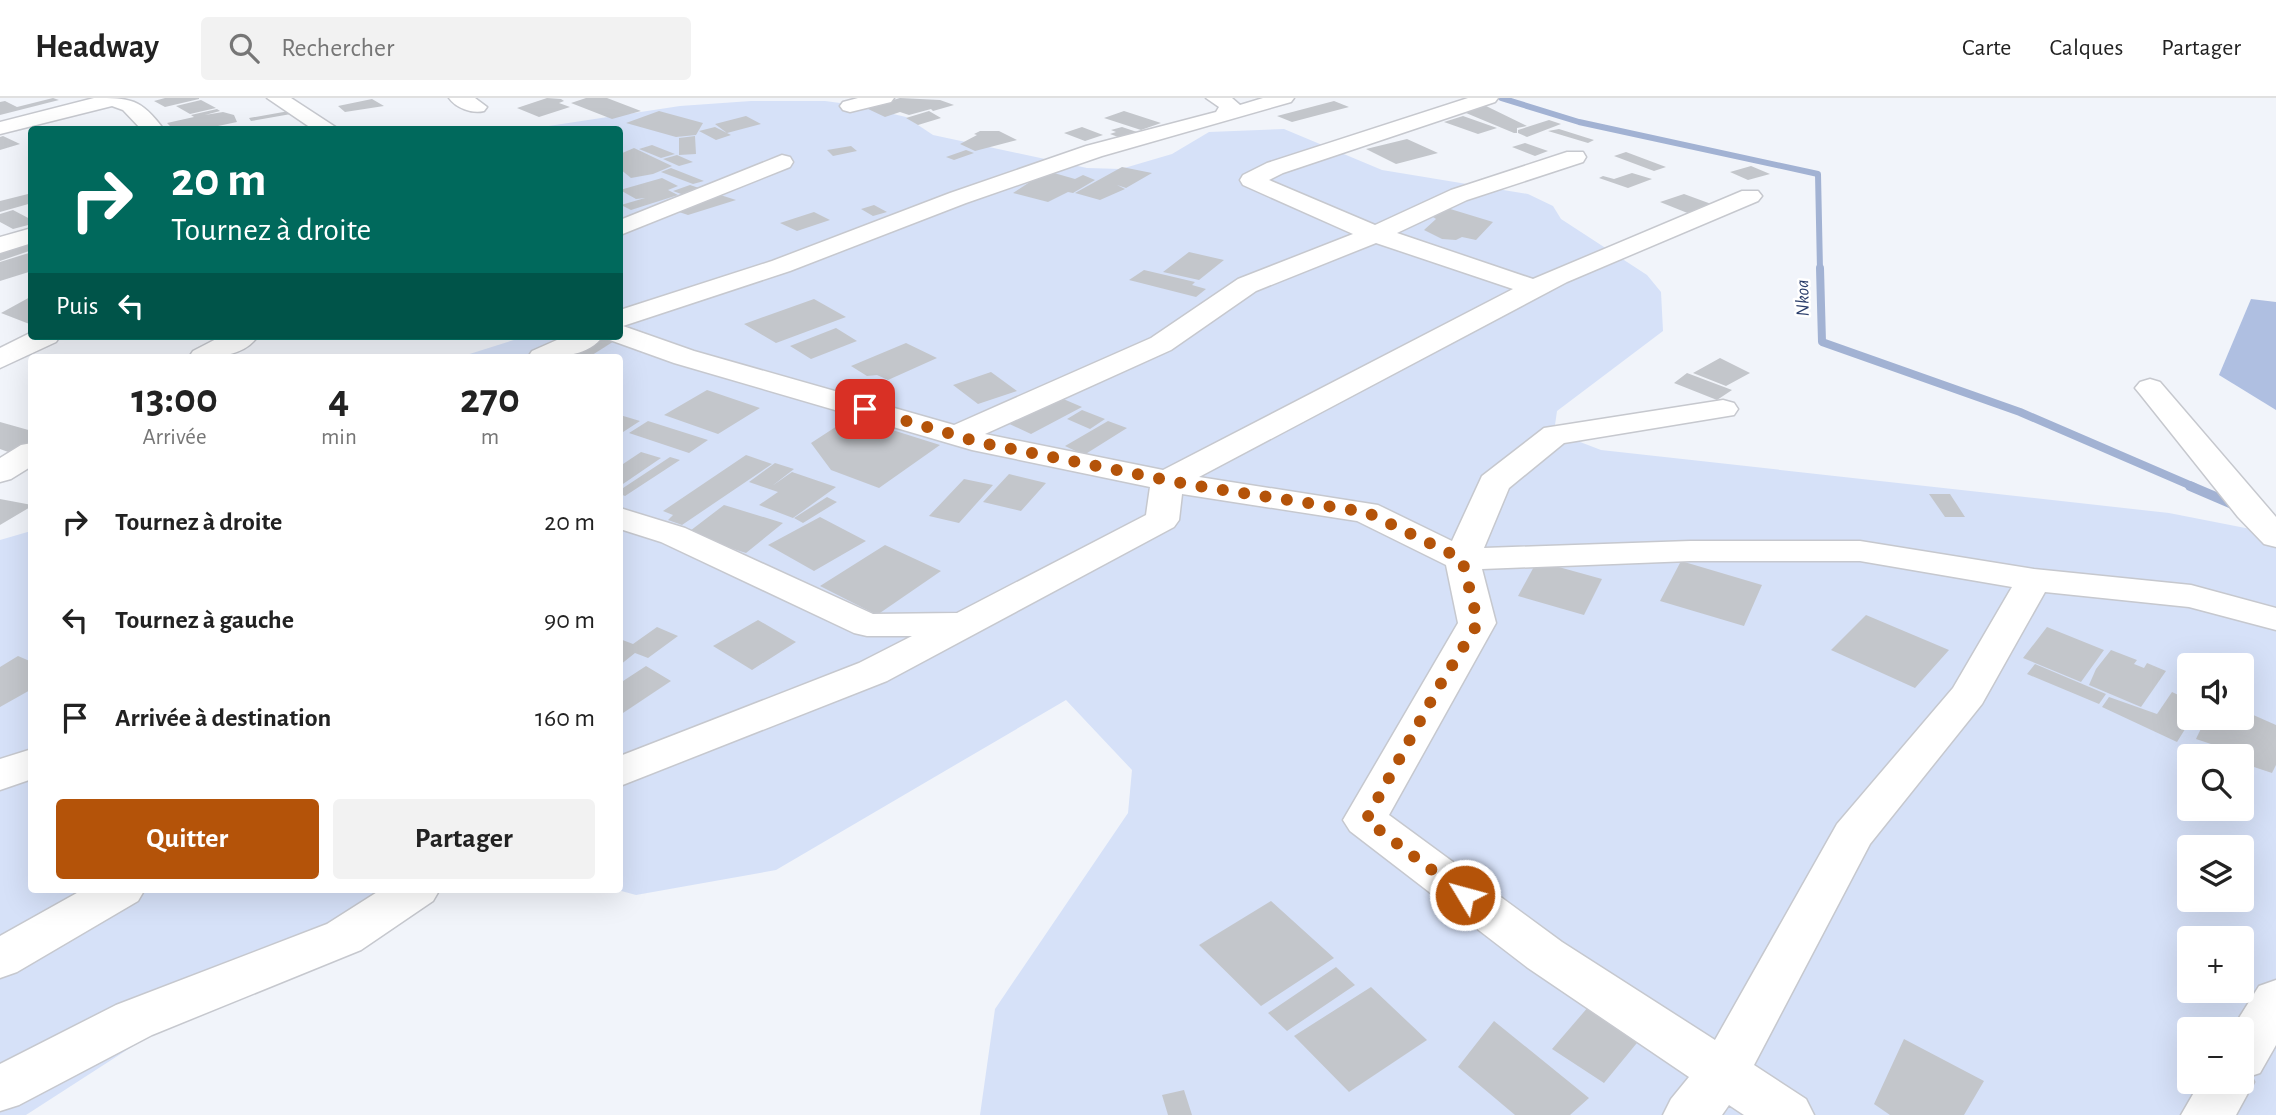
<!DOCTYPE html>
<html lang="fr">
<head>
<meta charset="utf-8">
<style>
	body { margin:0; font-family:"Alegreya Sans",sans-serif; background:#f2f2f2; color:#222; height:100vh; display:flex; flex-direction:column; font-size:26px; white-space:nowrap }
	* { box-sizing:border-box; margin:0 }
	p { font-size:23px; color:#767676 }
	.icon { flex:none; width:38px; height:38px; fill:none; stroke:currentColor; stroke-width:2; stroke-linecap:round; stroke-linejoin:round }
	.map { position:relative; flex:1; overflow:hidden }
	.sheet { position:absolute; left:28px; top:256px; width:595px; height:539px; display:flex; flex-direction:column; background:#fff; border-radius:7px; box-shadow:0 7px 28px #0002 }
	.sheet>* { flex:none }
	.hud { position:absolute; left:28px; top:28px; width:595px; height:214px; border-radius:7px; box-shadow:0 7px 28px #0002; background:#00695c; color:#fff; overflow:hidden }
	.buttons { position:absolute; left:2177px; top:555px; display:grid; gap:14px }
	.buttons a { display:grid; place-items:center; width:77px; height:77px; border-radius:7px; background:#fff; box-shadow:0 7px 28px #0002; font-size:35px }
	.pin { position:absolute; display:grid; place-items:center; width:60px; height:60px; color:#fff; margin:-30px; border-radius:14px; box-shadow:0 4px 10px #0006 }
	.me { position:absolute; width:77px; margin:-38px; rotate:307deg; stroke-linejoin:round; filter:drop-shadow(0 0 5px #0008) }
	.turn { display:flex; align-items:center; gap:24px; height:147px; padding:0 28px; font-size:32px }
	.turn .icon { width:91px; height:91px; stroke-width:2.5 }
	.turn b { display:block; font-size:49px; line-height:60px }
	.then { display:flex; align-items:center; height:66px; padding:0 28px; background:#0003; gap:14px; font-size:26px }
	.eta { display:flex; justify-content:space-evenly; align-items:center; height:119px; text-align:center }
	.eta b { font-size:42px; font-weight:700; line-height:49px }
	.action { display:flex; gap:14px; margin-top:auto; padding:14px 28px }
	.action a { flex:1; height:80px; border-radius:7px; background:#b45309; color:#fff; font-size:28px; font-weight:700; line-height:80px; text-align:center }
	.action a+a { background:#f2f2f2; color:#222 }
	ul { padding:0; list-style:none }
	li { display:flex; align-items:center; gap:21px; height:98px; padding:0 28px }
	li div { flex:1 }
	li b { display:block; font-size:26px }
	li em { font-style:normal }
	header { display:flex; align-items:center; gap:42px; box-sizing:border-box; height:98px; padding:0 35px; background:#fff; border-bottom:2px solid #e0e0e0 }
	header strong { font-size:33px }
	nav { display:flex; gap:38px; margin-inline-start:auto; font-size:24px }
	.search { width:490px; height:63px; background:#f2f2f2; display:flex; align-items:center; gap:18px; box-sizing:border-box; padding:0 24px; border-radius:7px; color:#767676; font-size:26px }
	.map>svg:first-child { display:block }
	.green { fill:#d6e1f8; fill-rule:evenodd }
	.forest { fill:#afbfe1 }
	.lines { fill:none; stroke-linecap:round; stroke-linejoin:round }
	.stream-far2 { stroke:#a2b2d3; stroke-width:6 }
	.stream-far1 { stroke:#a2b2d3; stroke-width:8 }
	.stream { stroke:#a2b2d3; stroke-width:10 }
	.building { fill:#c3c6cb }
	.minor-casing { stroke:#c6c8ce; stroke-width:3 }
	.minor { fill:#fff; fill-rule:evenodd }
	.route { stroke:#b45309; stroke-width:12; stroke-dasharray:0 21.6 }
	.labels { text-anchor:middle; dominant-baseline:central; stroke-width:5; stroke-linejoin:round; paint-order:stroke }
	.far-water-label { font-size:19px; font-style:italic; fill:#2a3d6a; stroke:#fff }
</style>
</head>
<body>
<header>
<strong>Headway</strong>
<div class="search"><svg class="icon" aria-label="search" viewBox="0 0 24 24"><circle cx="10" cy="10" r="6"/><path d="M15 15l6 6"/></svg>Rechercher</div>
<nav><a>Carte</a><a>Calques</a><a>Partager</a></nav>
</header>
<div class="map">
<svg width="2276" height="1017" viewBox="0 0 2276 1017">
	<rect width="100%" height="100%" fill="#f1f4fa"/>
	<!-- green -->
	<path class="green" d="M751 3H825L855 7 906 19 933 37 1087 70 1121 71 1172 56 1209 34 1284 31 1382 72 1528 96 1553 108 1561 121 1647 177 1661 194 1663 233 1557 313 1554 334 1601 352 2169 415 2276 436V1017H980L995 911 1128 715 1132 672 1066 602 776 772 636 797 614 791H620V259H460L517 241 507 238H620V32L529 31 680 8ZM2189 567H2242V620H2189ZM2189 658H2242V710H2189ZM2189 749H2242V802H2189ZM2189 840H2242V892H2189ZM2189 931H2242V984H2189Z
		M31 433 32 791H431L271 859 26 1017H0V442Z"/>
	<!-- forest -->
	<path class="forest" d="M2251 201 2276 204V312L2219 277Z"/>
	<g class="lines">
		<!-- stream-far2 -->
		<path class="stream-far2" d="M1501 0 1579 24 1818 76 1820 172"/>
		<!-- stream-far1 -->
		<path class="stream-far1" d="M1820 170 1822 244 2020 314 2194 389"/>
		<!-- stream -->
		<path class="stream" d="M2190 388 2237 408"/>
	</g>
	<!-- building -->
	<path class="building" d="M53 0 59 2 0 17V4L5 3 17 9Z
		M165 0H199V1L165 9 154 3Z
		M547 0 561 1 564 3 559 5 570 9 539 19 517 10Z
		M586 0H607L641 13 612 21 571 5Z
		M900 0 940 2 954 7 933 13 931 11 909 17 900 14 885 19 866 10Z
		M372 1 384 8 345 14 338 8Z
		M201 2 216 10 190 16 176 8Z
		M1334 3 1349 9 1292 24 1277 18Z
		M1484 7 1527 28 1517 30V35H1514L1466 15Z
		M217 11 220 13 205 17 223 14 234 17 237 24 199 32H174L167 25 194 19 191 17Z
		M289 13 291 16 251 23 249 20Z
		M659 13 703 25 696 37 676 39 626 25Z
		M929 13 941 20 918 27 906 20Z
		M1124 13 1161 25 1141 32 1104 20Z
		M746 18 761 26 727 35 715 26Z
		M1463 18 1497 30 1478 36 1444 24Z
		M1549 22 1561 26 1527 39 1518 35V32Z
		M715 29 731 37 716 42 699 33Z
		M1082 29 1103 37 1085 43 1064 35Z
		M1122 29 1137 34 1121 40 1110 36 1116 34 1111 32Z
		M1559 31 1594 42 1588 45 1548 33Z
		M980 33H999L1017 42 975 53 960 46 977 37 974 36Z
		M3 38 20 46 0 52V39Z
		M695 38 696 56 679 57V40Z
		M1407 41 1438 55 1396 66 1366 51Z
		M1525 45 1548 53 1535 58 1512 49Z
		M652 47 675 56 661 60 639 51Z
		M851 48 857 53 833 58 827 52Z
		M634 50 672 68 653 76 631 80 620 71V56Z
		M966 52 974 55 954 62 946 59Z
		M1626 54 1666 69 1654 73 1614 58Z
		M677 57 693 64 679 68 663 61Z
		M1751 68 1770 76 1748 82 1730 74Z
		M1122 69 1152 75 1126 90 1117 87 1125 91 1100 102 1075 95Z
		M671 70 704 83 693 86 661 74Z
		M1047 73 1075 81 1083 77 1095 82 1073 95 1068 94 1048 104 1013 95Z
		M1632 75 1652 81 1628 90 1599 80 1603 78 1614 81Z
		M662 80 678 88 668 92 678 97 631 112 621 107 645 100 636 101 620 92Z
		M690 87 711 94 736 102 688 117 664 109 692 100 673 93Z
		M32 95V105L0 114V103Z
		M1684 96 1714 107 1690 116 1660 104Z
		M874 107 887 114 873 118 861 111Z
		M1447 110 1493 124 1476 142 1462 139 1456 142 1442 141 1424 132 1436 121 1430 117Z
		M13 112 32 122V126L13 131 0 124V116Z
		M814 114 830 122 797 133 780 125Z
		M32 144V152L0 163V153Z
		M32 154V173L0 183V164Z
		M1189 154 1224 162 1199 182 1163 174Z
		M1144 172 1195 184 1192 187 1206 191 1196 199 1129 182Z
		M32 198V227L1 215Z
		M814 201 846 219 776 245 744 226Z
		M836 230 857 243 811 261 790 248Z
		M598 238 619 240 589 259H550Z
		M906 245 937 260 888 282 877 277 867 278 851 268Z
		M1720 260 1750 275 1726 288 1693 275Z
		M991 274 1017 293 978 306 953 287Z
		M1687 275 1732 292 1717 302 1674 285Z
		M882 281 892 286 870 295 860 290Z
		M707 292 760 310 718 336 664 317Z
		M1054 297 1082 309 1031 336 1003 323Z
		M1082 312 1105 321 1090 331 1067 321Z
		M620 317 640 323 620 336Z
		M851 319 940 347 879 390 831 372 811 345Z
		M648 323 708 342 689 355 629 335Z
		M1108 323 1127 330 1084 357 1065 348Z
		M0 324 32 333V344L11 355 0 351Z
		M641 354 661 360 620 388V368Z
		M746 357 772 366 682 427 668 422 673 417 663 413Z
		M670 359 680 362 625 398 620 396V392Z
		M775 365 794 371 772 388 792 374 836 389 793 420 759 407 778 394 749 384Z
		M1009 376 1046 385 1021 413 983 404Z
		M964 381 993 387 959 425 929 418Z
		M1929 396H1950L1965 419H1945Z
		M827 399 837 404 803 425 794 420Z
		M0 401 32 407V408L0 427Z
		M724 407 783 425 746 455 686 436Z
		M820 419 866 443 814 473 768 447Z
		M885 447 941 473 877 517 820 488Z
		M1537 463 1602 481 1584 517 1518 498Z
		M1681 463 1762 487 1744 528 1660 503Z
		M1866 517 1949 552 1915 590 1831 552Z
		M758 522 796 544 752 572 713 548Z
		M657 529 678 538 648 560 635 555 620 567V541L633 546Z
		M2047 529 2104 552 2081 584 2023 560Z
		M2111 552 2137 562 2134 566 2144 570 2147 565 2166 573 2141 609 2089 587 2096 571Z
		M18 558 32 564V591L0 609V569Z
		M2035 566 2106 596 2099 606 2027 576Z
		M646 568 671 583 620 617V585Z
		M2172 594 2189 602V620H2192L2177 644 2102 609 2109 599 2157 616Z
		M2242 612 2276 627V667L2272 675 2242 665V658L2212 656 2214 647 2196 641 2206 620H2242Z
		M1271 803 1334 860 1261 908 1199 847Z
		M1336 869 1355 887 1287 933 1268 915Z
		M1371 889 1427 942 1349 994 1294 938Z
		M1589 908 1641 940 1604 985 1552 951Z
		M1494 923 1589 1000 1570 1017H1515L1458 969Z
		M1904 941 1984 983 1964 1017H1890L1874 1006Z
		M1184 992 1192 1017H1168L1162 997Z"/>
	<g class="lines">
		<!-- minor casing -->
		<g class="minor-casing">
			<path id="minor" d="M94 0C130 0 141 0 164 32H142L123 12 112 8 0 36V24Z
				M267 0H291L340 32H314Z
				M449 0H475L487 9 484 13C472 16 456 10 449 0Z
				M858 0H894L891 4 850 14 843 12 840 8 843 4Z
				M1206 0H1232L1240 7 1263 0H1294L1291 4 1102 58 966 105 790 173 623 228 694 253 954 327 1151 240 1238 181 1353 136 1243 87 1240 82 1243 77 1267 65 1468 0H1498L1495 4 1283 75 1269 82 1375 127 1451 92 1567 54H1583L1586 59 1583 64 1467 102 1397 135 1533 181 1742 93H1758L1762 98 1758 103 1567 184 1199 379 1378 407 1452 443 1482 378 1544 330 1723 302 1734 305 1738 311 1734 317 1564 345 1509 390 1484 450 1690 443H1860L2034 471 2191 487 2276 510V532L2189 509 2045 494 1982 606 1870 746 1754 967 1806 1001 1814 1017H1744L1729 1007 1722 1017H1663L1671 1001 1689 979 1528 870 1350 733 1343 722 1458 525 1446 467 1357 423 1182 396 1179 422 1174 429 887 583 620 688V658L859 565 912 538H867L854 535 661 444 620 431V410L685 430 873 516 957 515 1146 417 1150 389 972 352 674 265 610 242 607 238H620V212L772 163 950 95 1086 48 1216 14 1219 9ZM1376 145 1513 191 1163 372 985 336 1171 252 1256 193ZM1690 463H1860L2012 489 1953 590 1837 726 1715 942 1562 844 1389 717 1496 525 1482 471Z
				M782 57 790 59 793 64 790 69 620 137V122Z
				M32 130V145L0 155V139Z
				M32 234V238H60L56 244 0 270V250Z
				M222 238H258C243 260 213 259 189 259L193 253Z
				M566 238H603C587 261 552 259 528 259L532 253Z
				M2150 281 2160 284 2276 419V449L2264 446 2238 419 2140 296 2135 290 2140 284Z
				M32 345V368L11 381 0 384V360L21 347Z
				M32 651V681L0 692V661Z
				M84 791H145L138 803 17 874 0 880V838Z
				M382 791H440L433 803 361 852 152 937 19 1007 0 1013V966L116 907 327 826Z
				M2276 882V947L2260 975 2251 978 2254 984 2236 1017H2181L2200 984H2242V931H2232L2259 888Z"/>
		</g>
		<!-- minor -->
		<use href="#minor" class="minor"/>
	</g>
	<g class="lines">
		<!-- route -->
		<path class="route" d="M865 311 982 345 1191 387 1366 414 1462 461 1478 525 1437 592 1366 722 1465 797"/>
	</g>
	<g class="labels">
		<!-- far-water labels -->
		<g class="far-water-label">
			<text transform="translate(1803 200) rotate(-91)">Nkoa</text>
		</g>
	</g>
</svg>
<div class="buttons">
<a><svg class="icon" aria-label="sound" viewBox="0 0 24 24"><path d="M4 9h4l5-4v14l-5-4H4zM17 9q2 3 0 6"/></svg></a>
<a><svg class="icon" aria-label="search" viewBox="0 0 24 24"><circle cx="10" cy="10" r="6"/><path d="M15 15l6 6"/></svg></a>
<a><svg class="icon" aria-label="layers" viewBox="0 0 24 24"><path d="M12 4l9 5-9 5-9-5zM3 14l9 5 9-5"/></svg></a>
<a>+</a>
<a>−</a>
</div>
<div class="pin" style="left:865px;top:311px;background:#d93025"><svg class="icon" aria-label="arrive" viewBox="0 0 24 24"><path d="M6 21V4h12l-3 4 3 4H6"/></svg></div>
<svg class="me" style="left:1465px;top:797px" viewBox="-20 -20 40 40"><circle r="17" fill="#b45309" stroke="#fff" stroke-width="3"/><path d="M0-11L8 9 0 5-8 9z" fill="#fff"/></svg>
<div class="hud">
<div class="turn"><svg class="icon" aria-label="right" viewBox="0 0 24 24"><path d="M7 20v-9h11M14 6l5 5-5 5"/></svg><div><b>20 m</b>Tournez à droite</div></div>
<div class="then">Puis<svg class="icon" aria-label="left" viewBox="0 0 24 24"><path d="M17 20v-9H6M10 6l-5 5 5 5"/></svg></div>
</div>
<section class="sheet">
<div class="eta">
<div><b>13:00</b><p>Arrivée</p></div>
<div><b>4</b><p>min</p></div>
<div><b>270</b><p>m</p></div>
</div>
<ul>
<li><svg class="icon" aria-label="right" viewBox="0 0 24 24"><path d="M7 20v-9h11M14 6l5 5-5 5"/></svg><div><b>Tournez à droite</b></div><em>20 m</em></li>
<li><svg class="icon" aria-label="left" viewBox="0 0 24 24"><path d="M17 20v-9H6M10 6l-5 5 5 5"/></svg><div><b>Tournez à gauche</b></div><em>90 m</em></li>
<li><svg class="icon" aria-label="arrive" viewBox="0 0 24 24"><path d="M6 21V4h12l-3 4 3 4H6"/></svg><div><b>Arrivée à destination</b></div><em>160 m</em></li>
</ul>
<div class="action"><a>Quitter</a><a>Partager</a></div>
</section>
</div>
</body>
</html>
